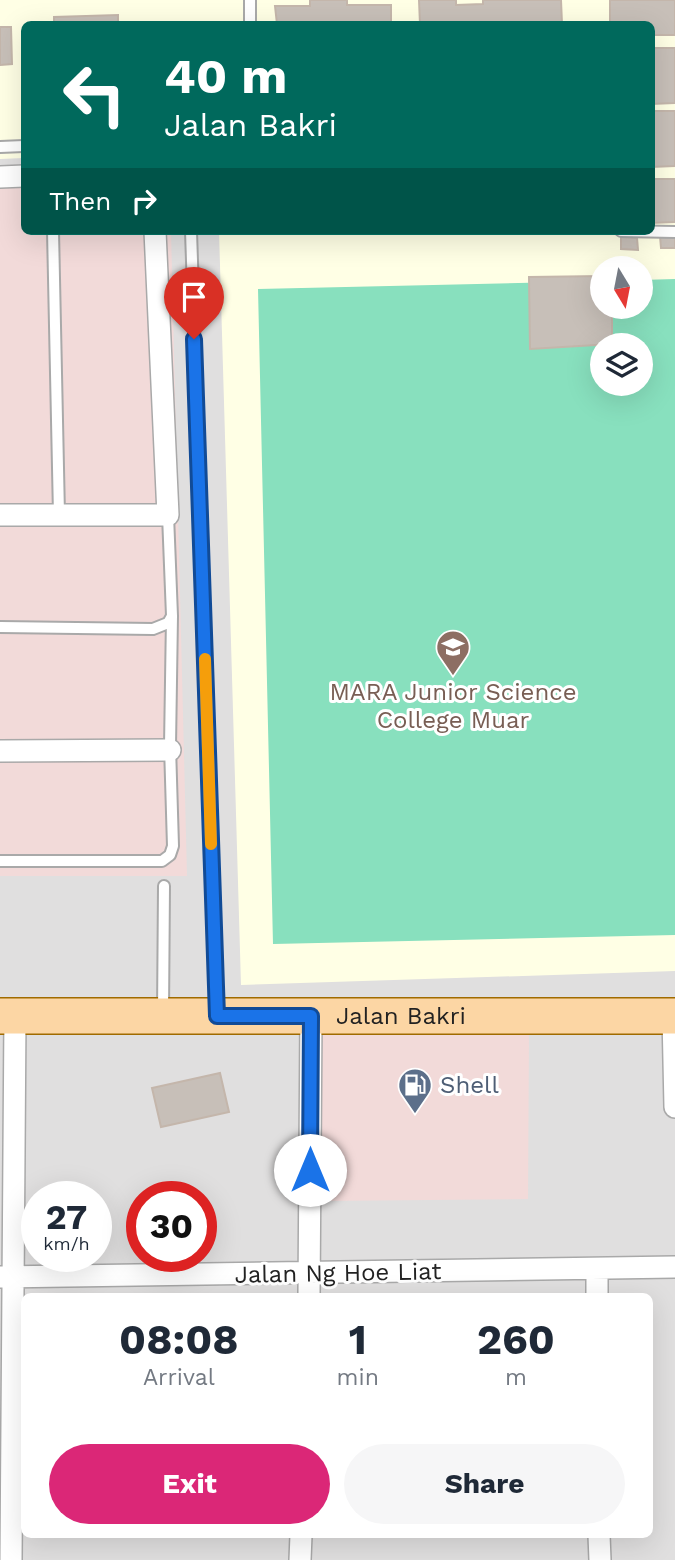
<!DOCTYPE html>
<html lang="en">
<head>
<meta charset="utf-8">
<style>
	body { margin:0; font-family:"Work Sans",sans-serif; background:#f6f6f7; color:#1f2937; height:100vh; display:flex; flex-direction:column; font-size:26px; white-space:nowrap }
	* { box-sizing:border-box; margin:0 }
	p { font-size:23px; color:#747a83 }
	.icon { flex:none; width:38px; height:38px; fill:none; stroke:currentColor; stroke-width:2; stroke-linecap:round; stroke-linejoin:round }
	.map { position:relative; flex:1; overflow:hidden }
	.panel { position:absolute; left:21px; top:1293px; width:632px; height:245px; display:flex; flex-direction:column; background:#fff; border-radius:10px; box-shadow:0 7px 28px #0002 }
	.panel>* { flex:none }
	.banner { position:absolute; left:21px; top:21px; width:634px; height:214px; border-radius:10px; box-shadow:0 7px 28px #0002; background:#00695c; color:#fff; overflow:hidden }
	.needle { width:46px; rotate:170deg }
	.controls { position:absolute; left:590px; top:256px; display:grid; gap:14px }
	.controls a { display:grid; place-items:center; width:63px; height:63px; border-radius:50%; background:#fff; box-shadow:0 7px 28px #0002; font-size:35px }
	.speed { position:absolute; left:21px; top:1181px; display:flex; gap:14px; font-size:35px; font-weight:700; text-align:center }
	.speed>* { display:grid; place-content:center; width:91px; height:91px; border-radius:50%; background:#fff; box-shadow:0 7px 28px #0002; line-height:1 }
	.speed small { font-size:18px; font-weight:400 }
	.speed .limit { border:10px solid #d22; background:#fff; color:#111 }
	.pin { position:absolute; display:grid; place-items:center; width:60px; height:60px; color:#fff; margin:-72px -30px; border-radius:50% 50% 50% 0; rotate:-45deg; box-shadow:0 0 7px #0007 }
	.pin .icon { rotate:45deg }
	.me { position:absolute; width:77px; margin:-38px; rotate:0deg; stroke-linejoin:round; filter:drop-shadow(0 0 5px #0008) }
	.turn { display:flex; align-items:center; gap:24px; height:147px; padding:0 28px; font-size:32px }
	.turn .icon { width:91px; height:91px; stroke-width:2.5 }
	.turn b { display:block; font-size:49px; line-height:60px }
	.then { display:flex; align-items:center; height:66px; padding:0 28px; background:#0003; gap:14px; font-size:26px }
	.eta { display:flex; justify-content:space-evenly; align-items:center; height:119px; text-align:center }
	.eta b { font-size:42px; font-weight:700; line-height:49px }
	.primary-button { display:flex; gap:14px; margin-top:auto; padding:14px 28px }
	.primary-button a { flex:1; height:80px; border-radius:42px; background:#db2777; color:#fff; font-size:28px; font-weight:700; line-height:80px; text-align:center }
	.primary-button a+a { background:#f6f6f7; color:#1f2937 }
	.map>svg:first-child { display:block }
	.residential { fill:#e0dfdf; fill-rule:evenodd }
	.commercial { fill:#f2dad9 }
	.education { fill:#ffffe5; fill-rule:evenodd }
	.pitch { fill:#88e0be; fill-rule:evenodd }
	.building { fill:#c7bfb8; stroke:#c4b6ab; stroke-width:2 }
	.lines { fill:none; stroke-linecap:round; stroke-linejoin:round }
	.service-casing { stroke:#a9a9a9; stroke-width:14 }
	.minor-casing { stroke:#a9a9a9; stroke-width:24 }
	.primary-casing { stroke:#a06b00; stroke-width:38 }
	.service { stroke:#fff; stroke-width:10 }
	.minor { stroke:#fff; stroke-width:21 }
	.primary { stroke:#fcd6a4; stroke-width:35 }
	.route-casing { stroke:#114b97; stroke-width:18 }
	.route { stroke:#1a73e8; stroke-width:12 }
	.slow { stroke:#f59e0b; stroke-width:12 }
	.labels { text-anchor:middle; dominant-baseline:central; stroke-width:6; stroke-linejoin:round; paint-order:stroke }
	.education-label { font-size:24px; fill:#785e54; stroke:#fff }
	.street-label { font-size:24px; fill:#222; stroke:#fff }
	.service-label { font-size:24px; fill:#4e5e75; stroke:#fff; text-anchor:start }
</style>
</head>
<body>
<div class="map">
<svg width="675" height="1560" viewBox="0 0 675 1560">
	<rect width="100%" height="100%" fill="#f2efe9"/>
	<!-- residential -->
	<path class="residential" d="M0 0H675V1560H0ZM24 24H651V231H24ZM602 268H640V306H602ZM602 345H640V383H602ZM37 1197H96V1256H37ZM142 1197H201V1256H142ZM24 1297H649V1535H24Z"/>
	<!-- commercial -->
	<path class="commercial" d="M24 166V231H171L187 876H0V167Z
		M320 1030 529 1032 528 1199 320 1201Z"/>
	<!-- education -->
	<path class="education" d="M0 0H675V971L241 985 219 231H651V24H24V158L0 159ZM602 268H640V306H602ZM602 345H640V383H602Z"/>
	<!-- pitch -->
	<path class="pitch" d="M675 279V935L273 944 258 289 602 281V306H640L641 280ZM602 345H640V383H602Z"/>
	<!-- building -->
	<path class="building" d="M310 0H347V5H391V24H277L275 6H310Z
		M419 0H456V5L483 4V0H561L562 24H420Z
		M610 0H675V35H651V24H610Z
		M118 15V24H54V17Z
		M0 27H11L12 64 0 65Z
		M651 48H675V103L651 104Z
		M651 111H675V166L651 167Z
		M651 179H675V222L651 223Z
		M660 236 675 237V248H661Z
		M621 237 637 238 638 250 621 249Z
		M602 276V306H612V344L530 349 529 277Z
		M220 1073 229 1112 161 1127 152 1088Z"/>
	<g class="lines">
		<!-- service casing -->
		<g class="service-casing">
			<path id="service" d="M250 0V24
				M0 147 24 146
				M53 231 59 515
				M191 231 217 1013
				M621 231 675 232
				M0 627 153 629 168 623 172 616 168 515
				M0 861H162L170 855 173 846 170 746 172 616
				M163 1013 164 886"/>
		</g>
		<!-- minor casing -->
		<g class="minor-casing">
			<path id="minor" d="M0 177 24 176
				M0 515H168L155 231
				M0 751 170 750
				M673 1016 675 1107
				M597 1269V1297
				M0 1277 675 1267
				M309 1297 311 1016
				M599 1535 600 1560
				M11 1560 15 1016
				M300 1560 301 1535"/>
		</g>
		<!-- primary casing -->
		<g class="primary-casing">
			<g id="primary">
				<path id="s1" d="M0 1016H675"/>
			</g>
		</g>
		<!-- service -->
		<use href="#service" class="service"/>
		<!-- minor -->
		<use href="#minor" class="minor"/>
		<!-- primary -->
		<use href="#primary" class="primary"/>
	</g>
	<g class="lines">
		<!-- route casing -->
		<g class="route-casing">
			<path id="route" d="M194 339 217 1016H311L310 1170"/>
		</g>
		<!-- route -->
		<use href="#route" class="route"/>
		<!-- slow -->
		<path class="slow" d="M205 659 211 844"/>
	</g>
	<!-- icons -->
	<defs>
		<g id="school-pin" transform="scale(1.75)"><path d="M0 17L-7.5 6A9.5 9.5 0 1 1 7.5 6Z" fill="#8d6e63" stroke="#fff"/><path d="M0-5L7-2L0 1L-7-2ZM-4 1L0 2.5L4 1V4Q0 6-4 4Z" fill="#fff"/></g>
		<g id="fuel-pin" transform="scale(1.75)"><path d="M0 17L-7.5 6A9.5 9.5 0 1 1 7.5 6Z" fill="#5c6f8a" stroke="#fff"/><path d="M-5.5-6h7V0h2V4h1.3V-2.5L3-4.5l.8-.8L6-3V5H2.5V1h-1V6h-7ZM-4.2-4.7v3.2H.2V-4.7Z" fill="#fff"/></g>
	</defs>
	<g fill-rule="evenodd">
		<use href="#school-pin" x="453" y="647"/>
		<use href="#fuel-pin" x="415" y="1085"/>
	</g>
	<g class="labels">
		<!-- education labels -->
		<g class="education-label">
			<text x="453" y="692">MARA Junior Science<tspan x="453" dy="28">College Muar</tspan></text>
		</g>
		<!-- street labels -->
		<g class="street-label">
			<text stroke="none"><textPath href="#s1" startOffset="401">Jalan Bakri</textPath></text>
			<text transform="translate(338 1273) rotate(-1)">Jalan Ng Hoe Liat</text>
		</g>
		<!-- service labels -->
		<g class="service-label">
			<text x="440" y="1085">Shell</text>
		</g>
	</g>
</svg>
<div class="controls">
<a><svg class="needle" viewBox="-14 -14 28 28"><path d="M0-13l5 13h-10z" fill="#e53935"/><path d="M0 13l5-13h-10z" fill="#747a83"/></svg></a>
<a><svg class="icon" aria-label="layers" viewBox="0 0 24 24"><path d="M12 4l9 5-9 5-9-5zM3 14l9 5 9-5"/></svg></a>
</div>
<div class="speed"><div>27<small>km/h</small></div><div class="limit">30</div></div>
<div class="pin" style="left:194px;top:339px;background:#d93025"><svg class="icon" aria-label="arrive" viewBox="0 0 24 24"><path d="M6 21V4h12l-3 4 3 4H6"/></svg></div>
<svg class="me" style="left:310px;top:1170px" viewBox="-20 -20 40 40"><circle r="19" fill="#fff"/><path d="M0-13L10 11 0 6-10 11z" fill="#1a73e8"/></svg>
<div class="banner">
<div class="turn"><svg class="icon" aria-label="left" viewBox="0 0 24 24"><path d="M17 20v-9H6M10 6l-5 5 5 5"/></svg><div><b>40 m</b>Jalan Bakri</div></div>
<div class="then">Then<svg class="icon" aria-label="right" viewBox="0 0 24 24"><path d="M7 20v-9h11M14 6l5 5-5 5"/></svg></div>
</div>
<section class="panel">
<div class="eta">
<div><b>08:08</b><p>Arrival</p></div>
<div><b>1</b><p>min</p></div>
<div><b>260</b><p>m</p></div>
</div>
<div class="primary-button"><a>Exit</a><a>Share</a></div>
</section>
</div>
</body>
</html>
